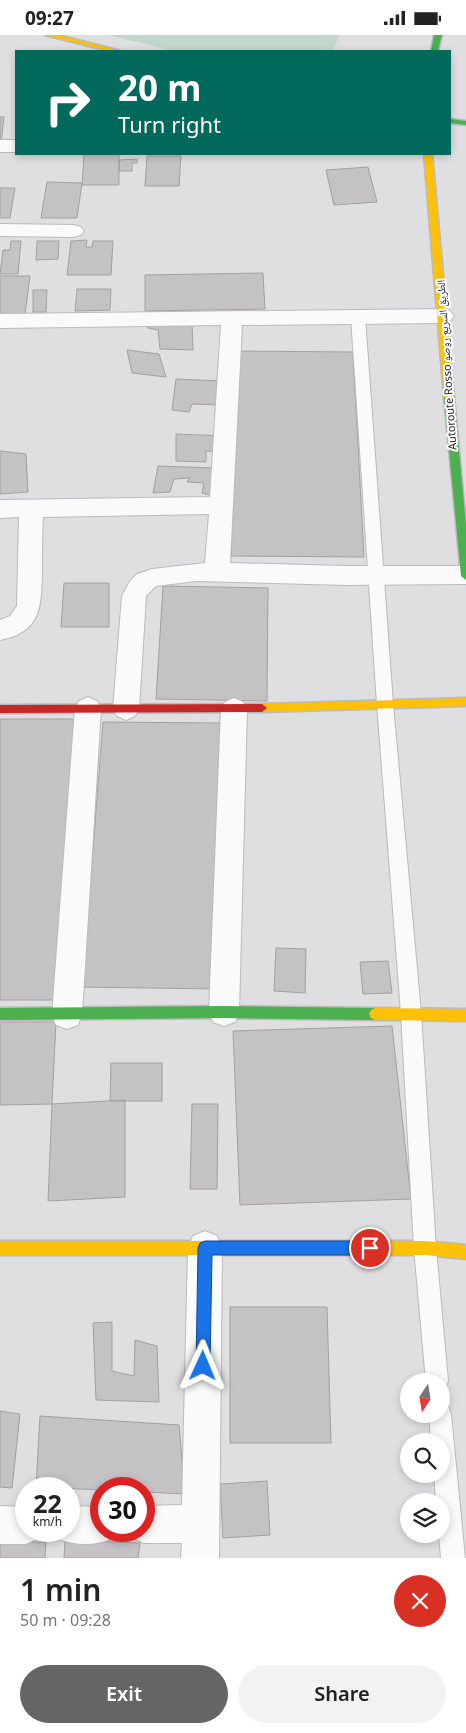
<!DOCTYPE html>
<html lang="en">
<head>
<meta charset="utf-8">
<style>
	body { margin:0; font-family:"Noto Sans","Noto Naskh Arabic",sans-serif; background:#f2f2f2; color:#222; height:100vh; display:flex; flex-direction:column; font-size:19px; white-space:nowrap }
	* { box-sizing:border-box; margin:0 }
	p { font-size:16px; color:#767676 }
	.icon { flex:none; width:28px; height:28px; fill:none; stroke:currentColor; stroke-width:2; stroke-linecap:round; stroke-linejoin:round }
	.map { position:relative; height:1523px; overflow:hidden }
	.side { display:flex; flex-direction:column; background:#fff; flex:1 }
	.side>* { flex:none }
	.banner { position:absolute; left:15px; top:15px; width:436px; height:105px; border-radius:0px; box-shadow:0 2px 8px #0003; background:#00695c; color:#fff; overflow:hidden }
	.needle { width:32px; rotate:192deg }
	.buttons { position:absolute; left:400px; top:1338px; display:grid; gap:10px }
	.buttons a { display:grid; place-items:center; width:50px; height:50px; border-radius:50%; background:#fff; box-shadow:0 2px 8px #0003; font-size:25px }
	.speed { position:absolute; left:15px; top:1442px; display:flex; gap:10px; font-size:25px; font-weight:700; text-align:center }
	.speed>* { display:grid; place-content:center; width:65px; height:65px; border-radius:50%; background:#fff; box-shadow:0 2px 8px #0003; line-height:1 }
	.speed small { font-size:12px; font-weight:400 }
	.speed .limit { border:8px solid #d22; background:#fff; color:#111 }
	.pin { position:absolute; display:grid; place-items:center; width:42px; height:42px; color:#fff; margin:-21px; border:2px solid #fff; border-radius:50%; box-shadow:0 1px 5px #0007 }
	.me { position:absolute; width:55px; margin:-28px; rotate:1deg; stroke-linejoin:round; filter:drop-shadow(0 0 4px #0008) }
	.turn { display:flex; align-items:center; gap:18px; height:105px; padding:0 20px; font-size:22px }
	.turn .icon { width:65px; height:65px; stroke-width:2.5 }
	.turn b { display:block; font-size:35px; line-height:42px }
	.round { display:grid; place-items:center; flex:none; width:52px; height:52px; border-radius:26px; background:#f2f2f2 }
	.overview { display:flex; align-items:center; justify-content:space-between; height:85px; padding:0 20px }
	h1 { font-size:30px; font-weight:600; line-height:38px }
	.action { display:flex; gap:10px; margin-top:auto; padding:10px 20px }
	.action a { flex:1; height:58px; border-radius:30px; background:#666566; color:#fff; font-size:20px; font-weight:600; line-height:58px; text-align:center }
	.action a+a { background:#f2f2f2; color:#222 }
	.status { display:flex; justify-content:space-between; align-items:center; height:35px; padding:0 25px; background:#fff; direction:ltr }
	.status svg { height:14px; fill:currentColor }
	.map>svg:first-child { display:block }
	.green { fill:#c1d7cd }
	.building { fill:#c4c2c4; stroke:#a1a0a2 }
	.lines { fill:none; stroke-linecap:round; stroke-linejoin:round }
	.lane-casing { stroke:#bbbabc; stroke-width:2 }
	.street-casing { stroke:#bbbabc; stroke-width:2 }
	.fast-casing { stroke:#bbbabc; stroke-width:3 }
	.slow-casing { stroke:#bbbabc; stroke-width:3 }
	.jam-casing { stroke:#bbbabc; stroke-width:3 }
	.lane { fill:#fafafa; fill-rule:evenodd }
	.street { fill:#fafafa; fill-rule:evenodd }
	.fast { fill:#4caf50; fill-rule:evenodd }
	.slow { fill:#ffc107; fill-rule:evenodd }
	.jam { fill:#c62828; fill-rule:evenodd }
	.route { fill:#1a73e8; stroke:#114b97 }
	.labels { text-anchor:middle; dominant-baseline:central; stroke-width:4; stroke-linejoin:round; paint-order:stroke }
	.far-street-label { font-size:11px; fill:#252425; stroke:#fff }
</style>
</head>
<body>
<div class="status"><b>09:27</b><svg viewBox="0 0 49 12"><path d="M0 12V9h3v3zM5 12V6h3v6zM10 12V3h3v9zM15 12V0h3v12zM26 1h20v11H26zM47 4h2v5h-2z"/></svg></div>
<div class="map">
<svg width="466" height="1523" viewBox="0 0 466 1523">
	<rect width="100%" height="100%" fill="#dfdee0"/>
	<!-- green -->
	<path class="green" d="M108 0H340L332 16H175Z"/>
	<!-- building -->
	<path class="building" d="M0 82H4L1 108H0Z
		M84 119H119V150H82Z
		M147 121H181L179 151H145Z
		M137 124V128H132V136H119V125Z
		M368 132 377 167 334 170 326 135Z
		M47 147 82 148 77 183H41Z
		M0 153H15L10 183H0Z
		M87 205 86 212H92L93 206H113L111 240H67L71 206Z
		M11 206H21L18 239H0L3 215H10Z
		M37 206H59L58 224 36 225Z
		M263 238 265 274 145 276V240Z
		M0 241H30L25 279H0Z
		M77 254H111L110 275 75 276Z
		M33 255H47L46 277H33Z
		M148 288 192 289 193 315 160 314 158 295 148 293Z
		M127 315 159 319 166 342 132 338Z
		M235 316 353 317 364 522 231 521Z
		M176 344 220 346 217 370 192 369 189 377 172 375Z
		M176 399 225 401 224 417 206 416V427L176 426Z
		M0 416 26 419 28 457 0 459Z
		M158 431 216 433 214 461 202 458 204 448 187 447 190 443 174 444 170 457 153 458Z
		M64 548H109V592H61Z
		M163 551 268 553 267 666 156 664Z
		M0 684H76L54 965H0Z
		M103 687 220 688 214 954 82 952Z
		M276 913 306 914 305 958 274 956Z
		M388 926 392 958 363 959 360 927Z
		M0 987H56L52 1069 0 1070Z
		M392 991 411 1164 240 1170 233 996Z
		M111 1028H162V1066H110Z
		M125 1065V1162L48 1166 52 1069Z
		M192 1069H218L217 1154H190Z
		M230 1272H327L331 1408H230Z
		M112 1287V1336L134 1341 135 1305 157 1311 159 1367 96 1365 93 1288Z
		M0 1376 20 1379 12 1453 0 1452Z
		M40 1381 179 1390 185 1459 144 1457V1454L101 1455 36 1452Z
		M267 1446 270 1500 223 1503 220 1449Z
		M65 1505 140 1508 138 1523H64Z
		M46 1507 45 1523H0V1508Z"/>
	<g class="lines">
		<!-- lane casing -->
		<g class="lane-casing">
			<path id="lane" d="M358 278 365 282 393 669 421 978 436 1213 448 1346 445 1354 441 1355V1346H426L414 1213 401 978 377 669 351 282Z
				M441 1368 448 1371 451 1379 465 1523H441L439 1499H441V1466H436L434 1439H441V1406H431L429 1379H441Z"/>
		</g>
		<!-- street casing -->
		<g class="street-casing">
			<path id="street" d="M0 105H16V117H0Z
				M0 189 74 190 81 192 84 196 81 200 74 202 0 201Z
				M443 274 450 276 454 281 450 286 443 288 242 290 230 528 346 531H466V549L346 550 196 546 156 551 146 561 139 674 135 681 126 685 117 681 113 674 122 561 130 546 137 539 152 534 205 528 209 479 43 482C42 500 42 518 42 536 41 571 42 597 0 605V585L10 581 17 571 19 482 0 483V465L210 462 221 290 0 293V279Z
				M88 662 97 666 101 673 82 980 78 990 67 994 56 990 52 980 75 673 79 666Z
				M234 663 243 667 247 674 239 977 235 987 224 991 213 987 209 977 221 674 225 667Z
				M205 1196 217 1201 222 1213 219 1523H181L182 1508H144L131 1502 128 1496H144V1471L182 1470 188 1213 193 1201Z
				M0 1471 26 1472V1496H42L39 1503 26 1509H0Z
				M69 1471 101 1472V1496H117L114 1503C95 1511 75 1511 56 1503L53 1496H69Z"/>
		</g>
		<!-- fast casing -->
		<g class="fast-casing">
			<path id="fast" d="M434 0H442L438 16H431Z
				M450 84 466 86V90L450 88Z
				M449 359 454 362 466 490V545L461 541 444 362Z
				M224 971 375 973 379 975 381 979 379 983 375 985 224 983 0 985V973Z"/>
		</g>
		<!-- slow casing -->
		<g class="slow-casing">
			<path id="slow" d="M45 0H58L121 16H109Z
				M424 119H432L454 362 449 365 444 362Z
				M466 663V671L262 677 257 673 262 669Z
				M375 973 466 974V986L375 985 371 983 369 979 371 975Z
				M0 1206H425L466 1210V1224L425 1220H0Z"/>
		</g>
		<!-- jam casing -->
		<g class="jam-casing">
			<path id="jam" d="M262 669 267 673 262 677 0 678V670Z"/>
		</g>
		<!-- lane -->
		<use href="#lane" class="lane"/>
		<!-- street -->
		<use href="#street" class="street"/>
		<!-- fast -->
		<use href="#fast" class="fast"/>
		<!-- slow -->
		<use href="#slow" class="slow"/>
		<!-- jam -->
		<use href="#jam" class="jam"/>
	</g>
	<!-- route -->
	<path class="route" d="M205 1206H370L375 1208 377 1213 375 1218 370 1220H212L210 1331 208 1337 203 1339 198 1337 196 1331 198 1213 200 1208Z"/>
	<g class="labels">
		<!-- far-street labels -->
		<g class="far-street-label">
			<text transform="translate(446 330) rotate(-94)">Autoroute Rosso الطريق السريع روصو</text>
		</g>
	</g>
</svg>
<div class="buttons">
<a><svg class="needle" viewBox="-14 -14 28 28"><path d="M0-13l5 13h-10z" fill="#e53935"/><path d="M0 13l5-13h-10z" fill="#767676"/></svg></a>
<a><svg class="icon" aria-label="search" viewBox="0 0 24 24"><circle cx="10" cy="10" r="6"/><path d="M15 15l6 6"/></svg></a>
<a><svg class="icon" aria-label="layers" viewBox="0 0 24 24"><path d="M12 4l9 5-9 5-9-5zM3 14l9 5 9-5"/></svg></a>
</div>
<div class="speed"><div>22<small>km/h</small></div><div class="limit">30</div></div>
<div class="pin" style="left:370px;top:1213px;background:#d93025"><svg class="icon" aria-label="arrive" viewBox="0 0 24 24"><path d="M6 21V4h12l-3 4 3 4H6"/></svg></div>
<svg class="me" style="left:203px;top:1331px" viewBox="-20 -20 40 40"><path d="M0-17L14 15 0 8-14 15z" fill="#1a73e8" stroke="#fff" stroke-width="4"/></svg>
<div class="banner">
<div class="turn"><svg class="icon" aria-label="right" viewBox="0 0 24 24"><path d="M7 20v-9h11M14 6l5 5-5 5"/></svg><div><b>20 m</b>Turn right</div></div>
</div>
</div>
<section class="side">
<div class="overview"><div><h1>1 min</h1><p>50 m · 09:28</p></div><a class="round" style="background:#d93025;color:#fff"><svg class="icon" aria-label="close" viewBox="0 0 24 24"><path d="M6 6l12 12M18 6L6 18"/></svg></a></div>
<div class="action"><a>Exit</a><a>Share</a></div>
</section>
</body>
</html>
